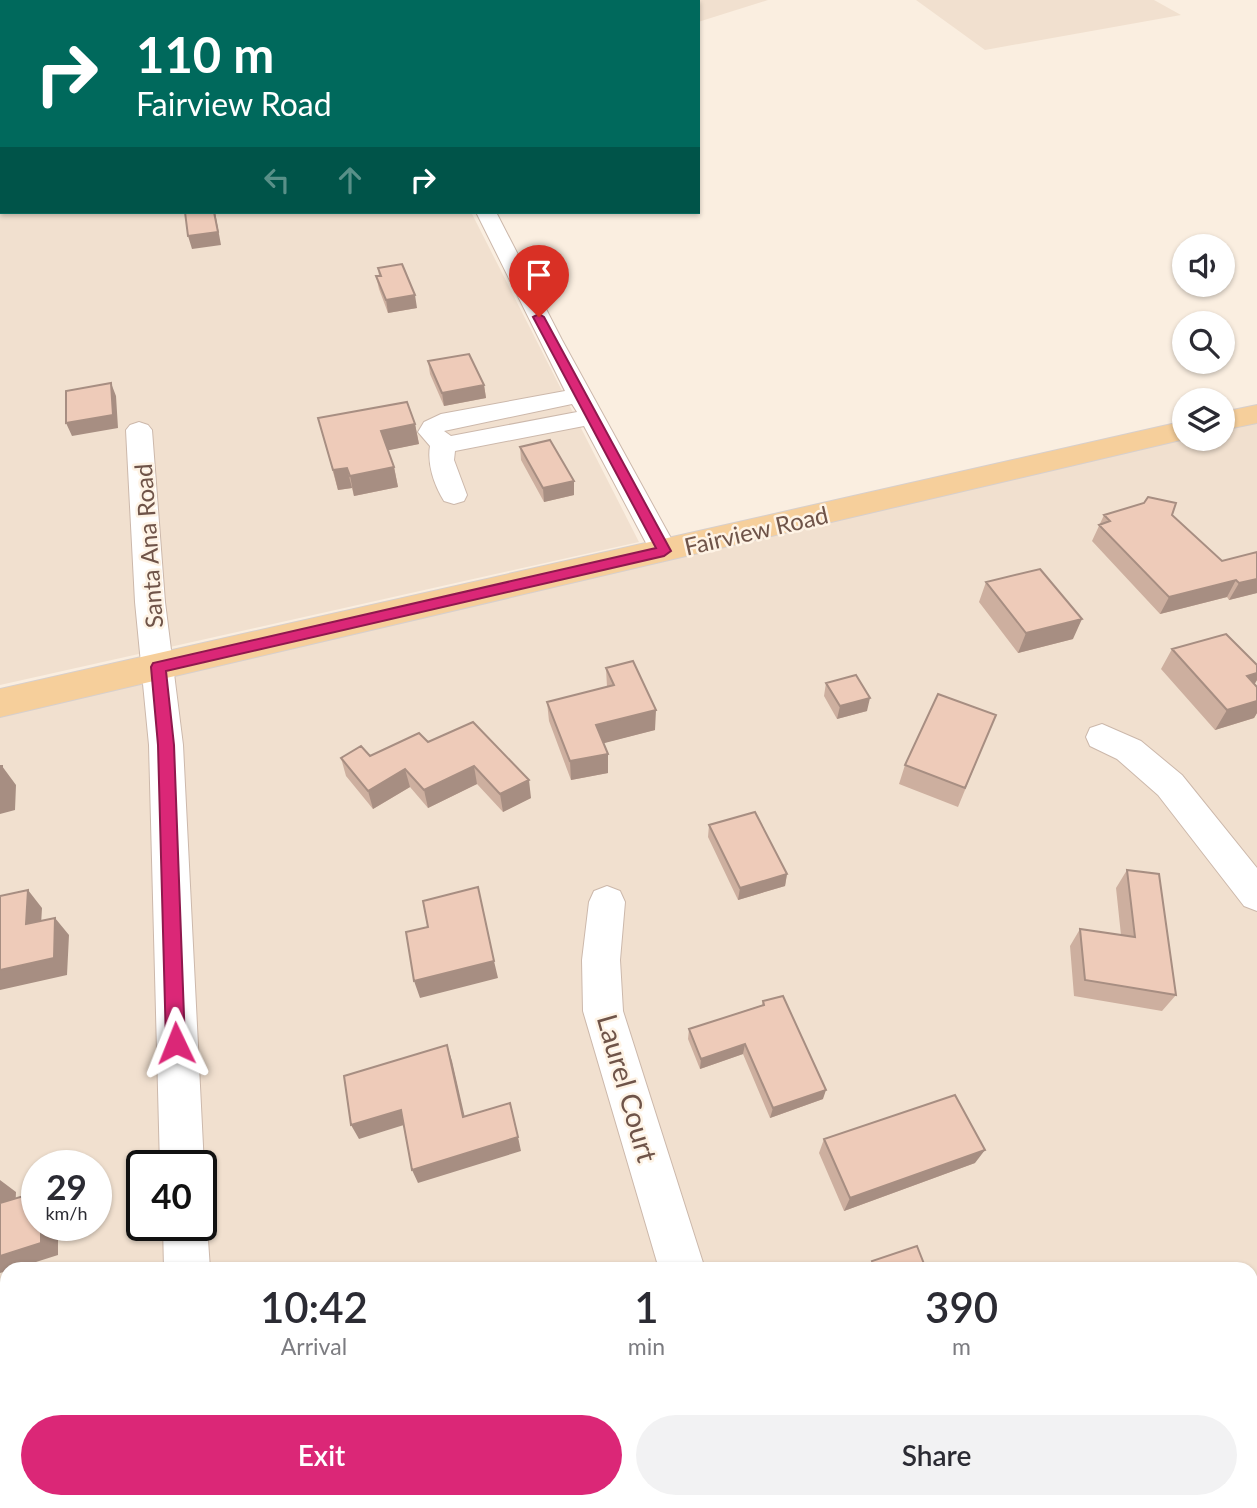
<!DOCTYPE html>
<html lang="en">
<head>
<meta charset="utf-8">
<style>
	body { margin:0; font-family:Lato,sans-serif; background:#f2f2f3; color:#2b2b33; height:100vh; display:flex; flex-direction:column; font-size:26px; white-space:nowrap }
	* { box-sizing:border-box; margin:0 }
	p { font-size:23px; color:#7c7c81 }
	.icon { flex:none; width:38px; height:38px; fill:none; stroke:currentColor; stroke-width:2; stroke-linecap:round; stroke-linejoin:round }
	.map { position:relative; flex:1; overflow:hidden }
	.details { position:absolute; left:0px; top:1262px; width:1258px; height:247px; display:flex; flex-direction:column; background:#fff; border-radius:21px 21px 0 0; box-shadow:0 2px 5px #0004 }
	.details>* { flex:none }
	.hud { position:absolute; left:0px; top:0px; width:700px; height:214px; box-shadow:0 2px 5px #0004; background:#00695c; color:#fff; overflow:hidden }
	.controls { position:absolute; left:1172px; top:234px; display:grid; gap:14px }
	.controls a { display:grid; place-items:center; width:63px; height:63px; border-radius:50%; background:#fff; box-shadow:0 2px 5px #0004; font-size:35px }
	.speed { position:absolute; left:21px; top:1150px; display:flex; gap:14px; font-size:35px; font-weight:700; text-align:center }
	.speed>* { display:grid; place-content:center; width:91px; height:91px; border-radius:50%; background:#fff; box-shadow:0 2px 5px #0004; line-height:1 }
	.speed small { font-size:18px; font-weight:400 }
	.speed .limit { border:4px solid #111; border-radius:10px; background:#fff; color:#111 }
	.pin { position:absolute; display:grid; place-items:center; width:60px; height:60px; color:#fff; margin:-72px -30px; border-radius:50% 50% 50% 0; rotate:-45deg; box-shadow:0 0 7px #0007 }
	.pin .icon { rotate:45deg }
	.me { position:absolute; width:77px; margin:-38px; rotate:358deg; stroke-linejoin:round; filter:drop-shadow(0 0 5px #0008) }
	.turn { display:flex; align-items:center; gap:24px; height:147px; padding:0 21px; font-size:32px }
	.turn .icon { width:91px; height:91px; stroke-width:2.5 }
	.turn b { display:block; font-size:49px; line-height:60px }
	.lanes { display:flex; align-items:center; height:66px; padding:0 21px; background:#0003; justify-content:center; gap:35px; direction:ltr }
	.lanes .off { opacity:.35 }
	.eta { display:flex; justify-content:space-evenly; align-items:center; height:119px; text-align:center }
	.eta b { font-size:42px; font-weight:600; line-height:49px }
	.primary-button { display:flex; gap:14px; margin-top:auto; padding:14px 21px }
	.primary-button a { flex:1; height:80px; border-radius:42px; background:#db2777; color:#fff; font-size:28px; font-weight:600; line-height:80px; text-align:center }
	.primary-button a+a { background:#f2f2f3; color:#2b2b33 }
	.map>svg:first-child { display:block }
	.residential { fill:#f1e0cf; fill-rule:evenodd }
	.industrial { fill:#e9e1db }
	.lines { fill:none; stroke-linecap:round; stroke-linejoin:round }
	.minor-casing { stroke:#ccb8ab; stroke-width:2 }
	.major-casing { stroke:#d7cfcc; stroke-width:2 }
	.minor { fill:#fff; fill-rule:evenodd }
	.major { fill:#f6cf9b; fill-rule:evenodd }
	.wall { fill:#cdaf9f }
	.shaded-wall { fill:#a78e82 }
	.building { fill:#eecbb9; stroke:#a78e82; stroke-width:2 }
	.route { fill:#db2777; stroke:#8e194d; stroke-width:2 }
	.labels { text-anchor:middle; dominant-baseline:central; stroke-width:5; stroke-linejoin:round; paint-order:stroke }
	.street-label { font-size:24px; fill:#6f5449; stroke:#fef3e5 }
	.near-street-label { font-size:28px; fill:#6f5449; stroke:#fef3e5 }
</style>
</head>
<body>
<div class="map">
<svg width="1257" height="1508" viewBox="0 0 1257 1508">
	<rect width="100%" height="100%" fill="#faeee0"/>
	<!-- residential -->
	<path class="residential" d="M0 0H768L698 22V2H2L0 152Z
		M916 0H1154L1181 15 985 50Z
		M0 188 2 212H471L639 542 0 685Z
		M1257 422V1508H0V717L1185 439H1223V430ZM37 1166H96V1225H37ZM142 1166H201V1225H142ZM7 1269H1251V1502H7Z"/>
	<!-- industrial -->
	<path class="industrial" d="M7 1335V1502H112V1508H0V1338Z"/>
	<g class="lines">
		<!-- minor casing -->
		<g class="minor-casing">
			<path id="minor" d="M358 0H374V2H359Z
				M415 0H445L414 2Z
				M476 212H496L562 340 678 551 674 558 664 560 654 558 584 426 455 451 454 460 467 495 464 501 454 504 444 501C434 485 427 464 430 446L418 432 424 422 441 414 565 391ZM572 404 577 412 451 436 444 431Z
				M139 422 148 425 152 430 165 602 183 745 204 1166 201 1172V1166H160L149 745 135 602 126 430 130 425Z
				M1102 724 1141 741 1182 775 1257 868V911L1244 906 1158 795 1117 759 1090 746 1086 737 1090 728Z
				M607 886 620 891 625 902 620 960 623 1011 705 1269H659L583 1011 582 960 589 902 594 891Z
				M201 1210 207 1225 210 1269H164L163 1225H201Z
				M172 1502H223L225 1508H173Z
				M727 1502H778L781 1508H729Z"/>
		</g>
		<!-- major casing -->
		<g class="major-casing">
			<path id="major" d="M1257 405V423L1223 430V412Z
				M1185 421V439L0 717V689Z"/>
		</g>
		<!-- minor -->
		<use href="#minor" class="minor"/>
		<!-- major -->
		<use href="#major" class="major"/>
	</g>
	<!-- wall -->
	<path class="wall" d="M378 268 417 308 388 313 379 289 376 276H379Z
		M428 361 484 385 486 398 444 406 430 374Z
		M318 418 415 424 419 444 388 450 394 467 398 487 354 496 352 488 338 490Z
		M520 447 574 481V495L544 502 521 460Z
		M1104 515H1172L1222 561 1257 552V593L1229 600 1227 597 1160 614 1092 541Z
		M986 582 1073 639 1018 653 979 602Z
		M1172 649 1257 665V680L1254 685 1257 687V713L1254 718 1215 730 1161 669Z
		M606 668 655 730 603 743 608 773 571 780 549 721 547 702 607 687Z
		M826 683 867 711 837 719 824 696Z
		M988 734 958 807 899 784 905 765Z
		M428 742 531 798 503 812 477 784 428 808 410 787 373 809 346 776 341 758 370 756Z
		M709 825 787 874 785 886 738 900 708 837Z
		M1127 870 1176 995 1162 1011 1074 996 1070 946 1080 929 1121 935 1116 888Z
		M763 1001 823 1099 770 1118 743 1054 700 1069 688 1039 689 1029 762 1005Z
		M824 1139 975 1163 844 1211 819 1153Z
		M872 1261 926 1269H867Z"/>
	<!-- shaded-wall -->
	<path class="shaded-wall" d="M215 212 221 245 192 249 188 236Z
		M415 295 417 308 388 313 386 300Z
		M111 383 116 396 118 428 72 436 66 423Z
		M484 385 486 398 444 406 442 393Z
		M415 424 419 444 385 451 381 431Z
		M394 467 398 487 354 496 350 476Z
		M347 468 352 488 338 490 333 470Z
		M574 481V495L544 502 543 488Z
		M1257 579V593L1229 600 1239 583Z
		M1236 580 1227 597 1160 614 1169 597Z
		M1082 619 1073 639 1018 653 1026 633Z
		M1257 673V680L1250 691 1247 676Z
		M870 698 867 711 837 719 840 706Z
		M1257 701V713L1254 718 1215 730 1227 710Z
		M656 710 655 730 597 745 596 725Z
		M608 754V773L571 780 570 761Z
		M2 766 16 785 15 810 0 814V792Z
		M474 766 477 784 428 808 424 790Z
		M405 769 410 787 373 809 368 791Z
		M529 780 531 798 503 812 500 794Z
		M787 874 785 886 738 900 740 888Z
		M28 890 42 908 40 942 26 924Z
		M55 918 69 935 67 975 0 990V970Z
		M494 961 498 978 420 998 414 981Z
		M745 1044 743 1054 700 1069 701 1059Z
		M447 1045 452 1061 468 1131 463 1117Z
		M826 1090 823 1099 770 1118 773 1108Z
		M401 1110 407 1124 359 1139 351 1125Z
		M518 1137 521 1151 418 1183 412 1170Z
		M985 1150 975 1163 844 1211 850 1198Z
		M0 1180 16 1192 15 1216 0 1205Z
		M41 1225H58V1255L14 1269H7V1271L0 1273V1256Z"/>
	<!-- building -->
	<path class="building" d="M185 212H214L218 232 188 236Z
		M402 264 415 295 386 300 376 276H381L378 268Z
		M469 354 484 385 442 393 428 361Z
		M111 383 113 415 66 423V391Z
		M407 402 415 424 381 431 394 467 350 476 347 468 333 470 318 418Z
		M550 440 574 481 543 488 520 447Z
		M1148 497 1176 503 1172 515 1222 561 1257 552V579L1239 583 1236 580 1169 597 1099 525 1110 521 1104 515 1144 503Z
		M1040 569 1082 619 1026 633 986 582Z
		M1226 634 1257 665V673L1247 676 1257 687V701L1227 710 1172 649Z
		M633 661 656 710 596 725 608 754 570 761 547 702 614 685 606 668Z
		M856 675 870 698 840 706 826 683Z
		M938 694 996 715 965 788 905 765Z
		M473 722 529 780 500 794 474 766 424 790 405 769 368 791 341 758 361 746 370 756 419 733 428 742Z
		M0 766H2V792H0Z
		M755 812 787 874 740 888 709 825Z
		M1127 870 1159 874 1176 995 1085 980 1080 929 1135 937Z
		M478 887 494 961 414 981 406 932 428 927 423 901Z
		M28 890 26 924 55 918 54 958 0 970V896Z
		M783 996 826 1090 773 1108 745 1044 701 1059 689 1029 764 1005 763 1001Z
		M447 1045 463 1117 510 1103 518 1137 412 1170 401 1110 351 1125 344 1076Z
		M955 1095 985 1150 850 1198 824 1139Z
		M37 1192V1225H41V1243L0 1256V1203Z
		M917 1246 926 1269H875L872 1261Z
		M488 1502H590L595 1507 594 1508H483Z"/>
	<!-- route -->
	<path class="route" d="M539 314 544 317 671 551 664 556 166 671 174 745 185 1043 183 1050 176 1052 169 1050 166 1043 158 745 151 667 153 663 656 548 533 317Z"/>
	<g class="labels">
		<!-- street labels -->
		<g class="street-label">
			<text transform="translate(756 530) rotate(-13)">Fairview Road</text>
			<text transform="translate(148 546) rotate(-94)">Santa Ana Road</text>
		</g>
		<!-- near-street labels -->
		<g class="near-street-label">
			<text transform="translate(628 1088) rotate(74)">Laurel Court</text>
		</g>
	</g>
</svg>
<div class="controls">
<a><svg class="icon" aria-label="sound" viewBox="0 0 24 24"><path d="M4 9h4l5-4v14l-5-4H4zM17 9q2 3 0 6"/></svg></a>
<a><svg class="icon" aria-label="search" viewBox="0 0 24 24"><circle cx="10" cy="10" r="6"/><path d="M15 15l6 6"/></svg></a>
<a><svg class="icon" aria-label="layers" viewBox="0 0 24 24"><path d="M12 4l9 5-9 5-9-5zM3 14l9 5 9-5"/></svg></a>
</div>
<div class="speed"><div>29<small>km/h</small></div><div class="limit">40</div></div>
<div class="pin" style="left:539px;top:317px;background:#d93025"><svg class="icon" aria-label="arrive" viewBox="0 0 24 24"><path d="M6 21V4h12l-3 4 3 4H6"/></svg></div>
<svg class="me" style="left:176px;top:1043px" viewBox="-20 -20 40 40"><path d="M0-17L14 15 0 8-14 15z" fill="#db2777" stroke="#fff" stroke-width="4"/></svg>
<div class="hud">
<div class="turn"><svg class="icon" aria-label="right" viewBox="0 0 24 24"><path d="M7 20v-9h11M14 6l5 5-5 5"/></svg><div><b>110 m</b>Fairview Road</div></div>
<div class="lanes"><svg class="icon off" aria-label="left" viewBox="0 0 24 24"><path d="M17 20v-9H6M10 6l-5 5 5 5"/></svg><svg class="icon off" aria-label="ahead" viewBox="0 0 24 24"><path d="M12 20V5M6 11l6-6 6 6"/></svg><svg class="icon" aria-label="right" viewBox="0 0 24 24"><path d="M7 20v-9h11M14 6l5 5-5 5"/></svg></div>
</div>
<section class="details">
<div class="eta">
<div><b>10:42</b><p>Arrival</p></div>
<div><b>1</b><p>min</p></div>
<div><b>390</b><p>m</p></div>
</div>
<div class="primary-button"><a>Exit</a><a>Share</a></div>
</section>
</div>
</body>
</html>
